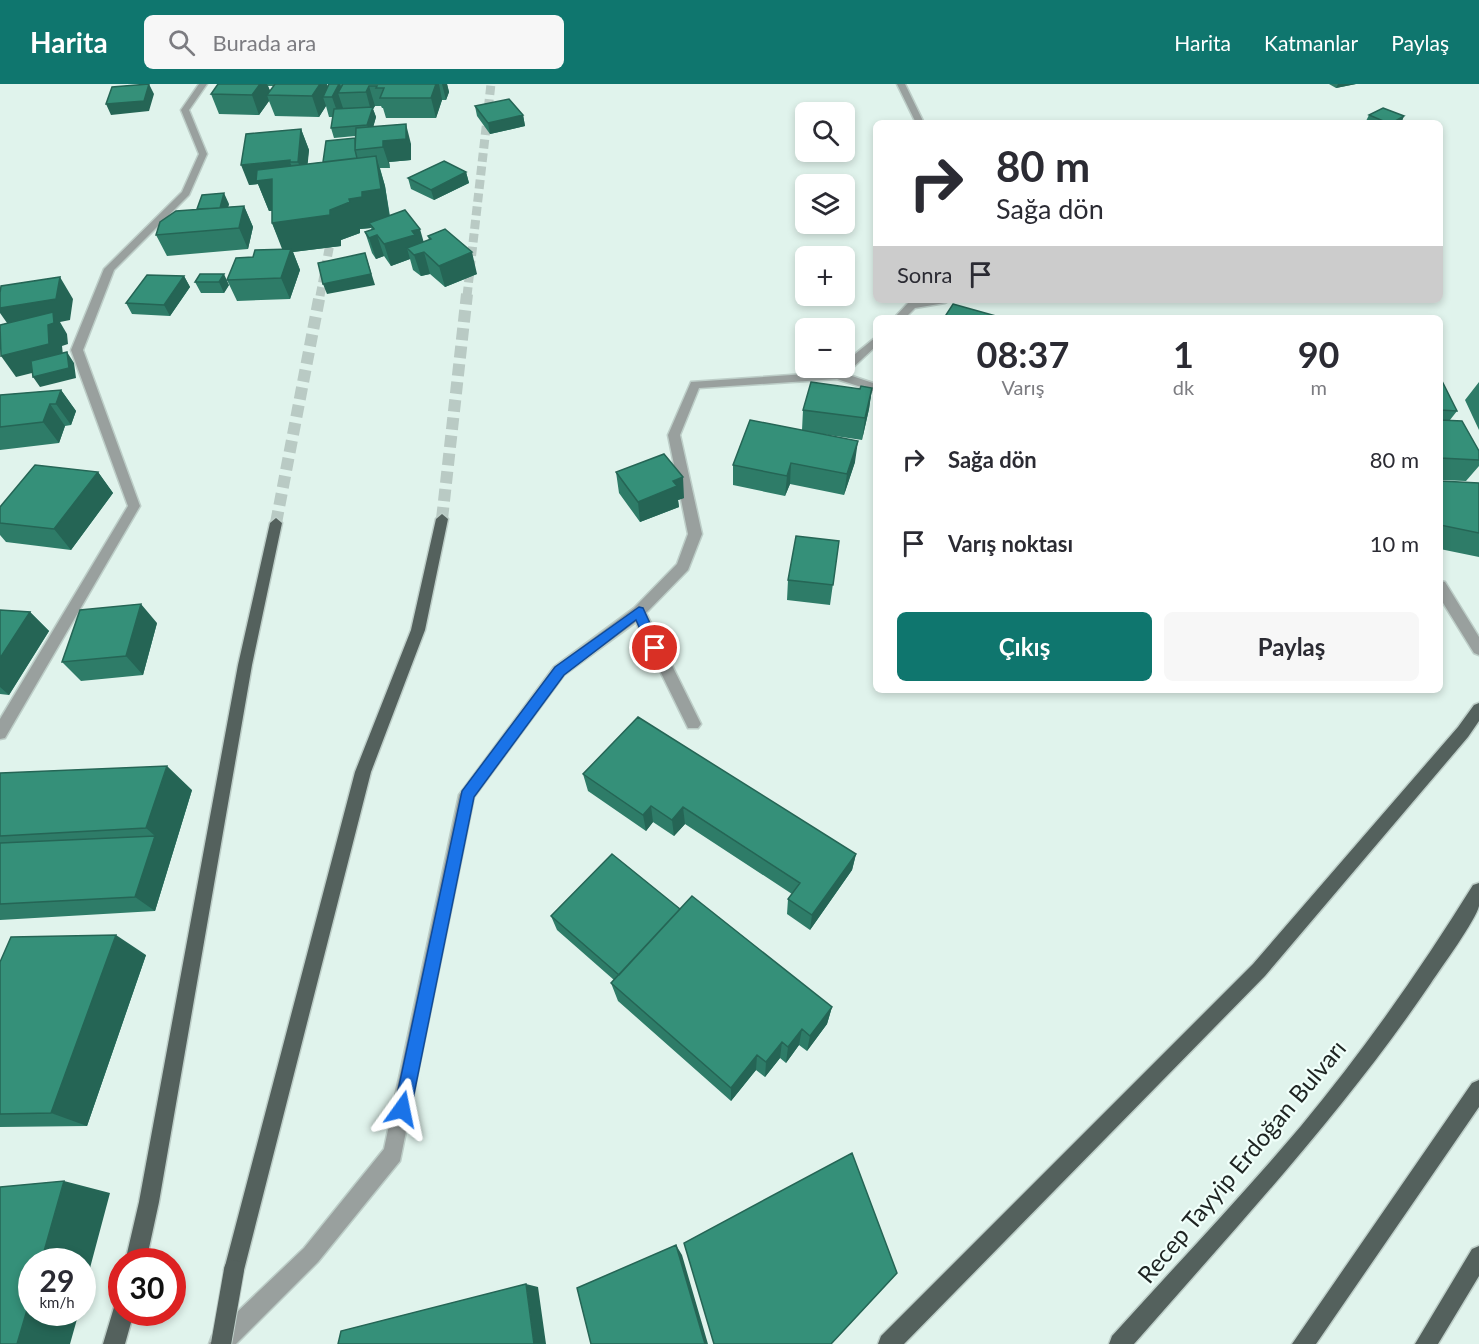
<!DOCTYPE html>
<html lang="tr">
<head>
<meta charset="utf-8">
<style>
	body { margin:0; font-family:Lato,sans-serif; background:#f7f7f7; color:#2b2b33; height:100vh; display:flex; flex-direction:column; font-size:22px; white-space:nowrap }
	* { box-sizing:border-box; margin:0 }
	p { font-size:20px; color:#7c7c81 }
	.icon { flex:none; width:33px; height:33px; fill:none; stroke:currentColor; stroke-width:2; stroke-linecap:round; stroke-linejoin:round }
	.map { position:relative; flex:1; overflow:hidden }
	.details { position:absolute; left:873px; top:231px; width:570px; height:378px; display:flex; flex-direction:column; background:#fff; border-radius:9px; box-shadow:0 3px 9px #0003 }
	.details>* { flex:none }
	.hud { position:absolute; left:873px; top:36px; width:570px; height:183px; border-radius:9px; box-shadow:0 3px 9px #0003; background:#fff; color:#2b2b33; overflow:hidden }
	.buttons { position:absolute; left:795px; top:18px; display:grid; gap:12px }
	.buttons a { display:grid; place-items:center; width:60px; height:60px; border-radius:9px; background:#fff; box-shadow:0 3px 9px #0003; font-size:30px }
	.speed { position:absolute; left:18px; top:1164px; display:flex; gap:12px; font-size:30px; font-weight:700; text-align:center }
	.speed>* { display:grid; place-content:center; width:78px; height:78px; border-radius:50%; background:#fff; box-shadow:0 3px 9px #0003; line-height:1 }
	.speed small { font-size:15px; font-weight:400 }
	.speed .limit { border:9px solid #d22; background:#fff; color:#111 }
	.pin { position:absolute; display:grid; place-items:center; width:51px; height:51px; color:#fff; margin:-26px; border:3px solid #fff; border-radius:50%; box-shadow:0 2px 6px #0007 }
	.me { position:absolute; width:66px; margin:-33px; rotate:12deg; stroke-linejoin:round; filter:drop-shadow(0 0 4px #0008) }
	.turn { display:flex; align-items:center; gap:21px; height:126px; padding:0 24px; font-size:27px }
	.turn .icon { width:78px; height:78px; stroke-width:2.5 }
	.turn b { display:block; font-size:42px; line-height:51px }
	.then { display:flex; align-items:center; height:57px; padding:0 24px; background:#0003; gap:12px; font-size:22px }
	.eta { display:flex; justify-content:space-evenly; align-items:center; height:102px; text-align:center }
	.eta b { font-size:36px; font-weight:700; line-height:42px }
	.action { display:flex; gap:12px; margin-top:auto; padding:12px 24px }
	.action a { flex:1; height:69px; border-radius:9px; background:#0f766e; color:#fff; font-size:24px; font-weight:700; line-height:69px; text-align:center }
	.action a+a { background:#f7f7f7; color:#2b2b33 }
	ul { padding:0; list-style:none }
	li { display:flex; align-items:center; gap:18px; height:84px; padding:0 24px }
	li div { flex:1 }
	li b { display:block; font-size:22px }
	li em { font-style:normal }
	header { display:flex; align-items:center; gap:36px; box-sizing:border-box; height:84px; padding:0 30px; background:#0f766e; color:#fff }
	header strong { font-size:28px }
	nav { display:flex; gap:33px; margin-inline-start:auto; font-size:21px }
	.search { width:420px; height:54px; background:#f7f7f7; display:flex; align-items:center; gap:15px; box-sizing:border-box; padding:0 21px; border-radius:9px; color:#7c7c81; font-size:22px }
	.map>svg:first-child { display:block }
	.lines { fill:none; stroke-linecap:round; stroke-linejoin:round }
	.primary-tunnel-far1 { stroke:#b9cac4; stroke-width:9; stroke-dasharray:9 4.5; stroke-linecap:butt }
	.primary-tunnel { stroke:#b9cac4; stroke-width:12; stroke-dasharray:12 6; stroke-linecap:butt }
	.minor-casing { stroke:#bdcec8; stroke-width:3 }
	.primary-casing { stroke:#bdcec8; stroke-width:3 }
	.minor { fill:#99a09e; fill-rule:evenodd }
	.primary { fill:#54615d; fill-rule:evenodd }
	.primary-bridge-casing { stroke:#bdcec8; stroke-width:22; stroke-linecap:butt }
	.primary-bridge { stroke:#54615d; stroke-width:20 }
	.wall { fill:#2e7c68; fill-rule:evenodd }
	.shaded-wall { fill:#256555 }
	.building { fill:#359079; stroke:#256555; stroke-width:1.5 }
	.route { fill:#1a73e8; stroke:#114b97; stroke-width:1.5 }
	.labels { text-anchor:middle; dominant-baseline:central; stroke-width:4.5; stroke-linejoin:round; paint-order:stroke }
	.near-street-label { font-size:24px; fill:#1e2422; stroke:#f0fffa }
</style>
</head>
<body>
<header>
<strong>Harita</strong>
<div class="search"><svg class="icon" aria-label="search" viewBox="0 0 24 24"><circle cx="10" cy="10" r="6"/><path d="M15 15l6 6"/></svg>Burada ara</div>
<nav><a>Harita</a><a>Katmanlar</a><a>Paylaş</a></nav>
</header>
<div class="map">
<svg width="1479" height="1260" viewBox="0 0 1479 1260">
	<rect width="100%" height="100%" fill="#e0f3ec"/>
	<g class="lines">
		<!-- primary-tunnel-far1 -->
		<path class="primary-tunnel-far1" d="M320 212 333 144
			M467 212 491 0"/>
		<!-- primary-tunnel -->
		<path class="primary-tunnel" d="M442 435 467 210
			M276 439 320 210"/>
		<!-- minor casing -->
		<g class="minor-casing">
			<path id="minor" d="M199 0H207L189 26 207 70 189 111 114 186 83 266 140 422 5 654 0 655V635L128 422 71 266 104 185 182 108 199 70 181 26Z
				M897 0H905L924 39H916Z
				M924 216H950L945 219 915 224 905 234H894L908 219Z
				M876 253V262L846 290 876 300V308L837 295 699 304 680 351 702 450 688 486 646 529 701 640 698 644H688L636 538 564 591 474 713 400 1077 318 1178 236 1260H209L212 1252 304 1164 384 1065 459 711 554 583 634 524 677 480 688 450 668 351 691 298 835 288 839 284H844V279Z
				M1440 497 1445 498 1479 553V571L1474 569 1440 514Z"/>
		</g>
		<!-- primary casing -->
		<g class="primary-casing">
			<path id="primary" d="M442 430 448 435 425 546 371 688 244 1186 241 1193 234 1196 227 1193 224 1186 355 688 411 546 436 435Z
				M276 434 282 439 252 581 159 1118 146 1178H125L139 1118 238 581 270 439Z
				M1479 619V637L1468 653 1265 892 904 1260H878L881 1252 1253 880 1458 643 1474 621Z
				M1479 799C1479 806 1479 815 1479 822 1476 836 1441 884 1431 899 1343 1029 1237 1142 1134 1260H1109L1112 1252C1175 1182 1240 1114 1301 1042 1364 966 1421 885 1473 801Z
				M1479 996V1023L1316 1260H1292L1472 999Z
				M1479 1162V1192L1438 1260H1415L1472 1165Z
				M122 1218V1228H134L125 1260H103L115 1220Z"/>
		</g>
		<!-- minor -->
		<use href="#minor" class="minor"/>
		<!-- primary -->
		<use href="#primary" class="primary"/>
		<!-- primary-bridge casing -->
		<g class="primary-bridge-casing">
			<path id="primary-bridge" d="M221 1260 234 1186"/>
		</g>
		<!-- primary-bridge -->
		<use href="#primary-bridge" class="primary-bridge"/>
	</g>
	<!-- wall -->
	<path class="wall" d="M218 0H327L328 3 329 0H447L449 8 446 16H442L436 34H386L383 24H382L381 22H375L373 25 376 33 373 43 411 60V76L389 78 390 84H380L385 102 390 132 424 158 429 156 428 152 477 190 445 203 430 190 421 192 413 186 410 175 391 182 384 172 376 175 372 169 365 148 372 146 371 144 360 145V149L341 156V162L293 168 300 186 290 215 237 217 227 196 253 173 283 165 272 139V127H269L258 100 249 101 301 45 309 66 307 80 323 78 355 54V52L334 54 331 44 333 33H329L326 22 319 33 275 32 269 17 259 31 219 30 211 10ZM268 2H274L270 7Z
		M1329 0H1356L1336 4Z
		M475 22 523 31 525 42 490 50 477 32Z
		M1369 31 1404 32 1401 39H1365Z
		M466 88 469 99 434 116 411 105 408 94Z
		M229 120 228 123 244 122 253 143 248 165 167 172 156 151 197 125Z
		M200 190 229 201 224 209H201L195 198Z
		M184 192 190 203 170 232 132 230 126 219Z
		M1440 293 1457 327 1450 336 1479 367V382L1466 397 1440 396Z
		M1479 298V346L1465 316Z
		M872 304 869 325 862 356 815 349 855 378 844 411 790 400 785 412 733 401V381L802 346 803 326 860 305Z
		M61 306 76 327 71 341 65 342 59 359 0 366V311Z
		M98 388 113 409 71 466 6 458 0 451V423Z
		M616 388 684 414 678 416 679 423 640 438 619 409Z
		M1440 397 1479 399V473L1440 465Z
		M839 457 830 521 787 516 788 496Z
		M0 526 30 528 49 547 9 611 0 610Z
		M157 539 143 591 81 597 62 578Z
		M0 689 192 706 155 827 0 836Z
		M583 690 856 770 852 786 810 846 787 830 788 815 792 810 685 740 674 752 653 738 646 747 588 707Z
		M680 825 832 923 827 940 807 967 799 961 786 979 780 974 765 993 756 986 731 1017 618 917 611 899 614 896 557 846 551 832Z
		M146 871 87 1042 0 1043V878Z"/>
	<!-- shaded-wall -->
	<path class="shaded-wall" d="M149 0 154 10 149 27 111 31 106 20Z
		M260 0H267L272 11H267L269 17 259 31 252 11Z
		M320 0H327L331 13H323L326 22 319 33 312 12Z
		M339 0H340L343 9H338L343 24 339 33 332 13Z
		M436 0H439L442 16 436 34 431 14Z
		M442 0H447L449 8 446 16Z
		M1338 0H1356L1336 4Z
		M369 2 375 22 373 25 376 33 371 51 367 41 371 27 366 8Z
		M523 31 525 42 490 50 488 39Z
		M1404 32 1401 39H1392Z
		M406 40 411 60V76L389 78 390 84 383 63V57Z
		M301 45 309 66 306 98 298 78Z
		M376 72 385 102 390 136 372 138V143L369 139 371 144 360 145V149L341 156V162L293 168 300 186 290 215 281 194 284 170 272 139 330 126 362 108Z
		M290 76V78L297 97 284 125 269 127 258 100 249 101 241 81Z
		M466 88 469 99 434 116 431 106Z
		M224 109 229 120 224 137 219 126Z
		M244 122 253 143 248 165 239 144Z
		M420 145 426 166 424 168 430 190 421 192 414 171 407 164 410 175 391 182 384 160 412 147Z
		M377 151 384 172 376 175 369 154Z
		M472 168 477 190 445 203 439 182Z
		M365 169 375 201 327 210 323 200Z
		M224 190 229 201 224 209 219 198Z
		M184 192 190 203 170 232 164 221Z
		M60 193 73 215 70 236 60 238 67 250 68 260 62 262 64 281 16 293 1 272 12 246 0 229V224Z
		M67 268 74 279 76 294 40 303 33 293Z
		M872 304 869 325 862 356 865 334Z
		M61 306 76 327 71 341 56 320Z
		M50 320 65 342 59 359 43 338Z
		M858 357 855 378 844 411 847 390Z
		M791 379 790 400 785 412 787 392Z
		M98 388 113 409 71 466 54 445Z
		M683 393 684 414 678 416 679 423 640 438 638 418 673 397Z
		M141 520 157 539 143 591 126 572Z
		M30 528 49 547 9 611 0 603V574Z
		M167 682 192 706 155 827 135 813 155 752 146 744Z
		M651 722 653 738 646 747 643 731Z
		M683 723 685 740 674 752 672 736Z
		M856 770 852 786 810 846 812 831Z
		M116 851 146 871 87 1042 51 1029Z
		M832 923 827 940 807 967 810 952Z
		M802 945 799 961 786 979 788 963Z
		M782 958 780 974 765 993 766 978Z
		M757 971 756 986 731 1017V1004Z
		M64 1097 110 1109 82 1214V1178H41Z
		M676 1161 682 1171 708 1260H705Z
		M526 1200 538 1203 546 1260H534Z
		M32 1209V1228H79L70 1260H17Z"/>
	<!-- building -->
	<path class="building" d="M149 0 144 17 106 20 112 3Z
		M218 0H260L252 11 211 10Z
		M275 0H320L312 12 267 11Z
		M329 0H339L332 13H323Z
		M343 0H436L431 14H380L384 4H376L377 2H369L366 8 338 9Z
		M509 15 523 31 488 39 475 22Z
		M373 23 367 41 331 44 334 25Z
		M1383 24 1404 32 1392 39H1388L1369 31Z
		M406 40V55L383 57V63L355 66 356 44Z
		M301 45 298 78H290V76L241 81 246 50Z
		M355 54V66L357 74 323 78 326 57Z
		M376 72 381 105 362 108V113L349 115 350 118 330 126V131L272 139V95L256 97 257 86Z
		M444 77 466 88 431 106 408 94Z
		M224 109 220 124 197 125 202 111Z
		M244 122 239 144 156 151 160 138 176 127Z
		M405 126 420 145 412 147 415 151 384 160 377 151 369 154 365 148 374 145 369 139Z
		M445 145 472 168 439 182 424 168 414 171 407 164 431 155 428 152Z
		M291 165 281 194 227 196 236 174 253 173 255 166Z
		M365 169 371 190 323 200 318 179Z
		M200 190H224L219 198H195Z
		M147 191 184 192 164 221 126 219Z
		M60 193 56 215 0 224V209L1 202Z
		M953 220 1003 234H944Z
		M53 228 54 239 48 241 49 260 1 272 0 241Z
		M67 268 69 284 33 293 31 277Z
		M1440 293 1457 327 1440 326Z
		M811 298 860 305 861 302 872 304 865 334 803 326Z
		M61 306 56 320H50L43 338 0 343V311Z
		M750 336 858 357 847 390 791 379 787 392 733 381Z
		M1440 336 1462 337 1479 367V376L1440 374Z
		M664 370 683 393 673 397 677 402 638 418 616 388Z
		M35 381 98 388 54 445 0 439V423Z
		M1440 397 1479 399V449L1440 441Z
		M796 452 839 457 833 501 788 496Z
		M141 520 126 572 62 578 80 526Z
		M0 526 30 528 0 574Z
		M638 633 856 770 812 831 788 815 800 799 683 723 672 736 651 722 643 731 583 690Z
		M167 682 146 744 0 752V689Z
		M155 752 135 813 0 820V759Z
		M612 770 680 825 619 891 551 832Z
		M692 812 832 923 810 952 802 945 788 963 782 958 766 978 757 971 731 1004 611 899Z
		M116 851 51 1029 0 1030V878L11 853Z
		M852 1069 897 1189 831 1260H714L684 1159Z
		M64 1097 41 1178H32V1209L17 1260H0V1103Z
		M676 1161 705 1260H591L577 1204Z
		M526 1200 534 1260H338L341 1247Z"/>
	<!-- route -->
	<path class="route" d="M639 523 643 524 661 564 659 568H650L636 536 564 591 474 713 411 1025 408 1031 402 1034 396 1031 394 1025 462 707 555 583Z"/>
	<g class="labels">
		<!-- near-street labels -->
		<g class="near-street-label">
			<text transform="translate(1241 1077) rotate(-50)">Recep Tayyip Erdoğan Bulvarı</text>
		</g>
	</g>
</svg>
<div class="buttons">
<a><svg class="icon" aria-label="search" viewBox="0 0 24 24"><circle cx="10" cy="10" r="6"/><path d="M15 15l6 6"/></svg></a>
<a><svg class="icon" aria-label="layers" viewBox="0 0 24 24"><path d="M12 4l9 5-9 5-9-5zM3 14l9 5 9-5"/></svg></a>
<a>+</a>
<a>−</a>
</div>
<div class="speed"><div>29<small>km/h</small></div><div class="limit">30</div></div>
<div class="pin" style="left:655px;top:564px;background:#d93025"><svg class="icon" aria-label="arrive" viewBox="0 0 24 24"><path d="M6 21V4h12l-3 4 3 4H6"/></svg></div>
<svg class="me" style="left:402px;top:1025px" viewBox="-20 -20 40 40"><path d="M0-17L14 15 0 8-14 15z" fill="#1a73e8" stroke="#fff" stroke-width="4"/></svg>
<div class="hud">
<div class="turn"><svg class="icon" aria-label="right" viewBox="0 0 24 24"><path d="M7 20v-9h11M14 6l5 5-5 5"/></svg><div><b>80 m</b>Sağa dön</div></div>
<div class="then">Sonra<svg class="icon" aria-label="arrive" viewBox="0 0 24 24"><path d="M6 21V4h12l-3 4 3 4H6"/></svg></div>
</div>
<section class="details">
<div class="eta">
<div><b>08:37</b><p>Varış</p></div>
<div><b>1</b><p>dk</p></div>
<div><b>90</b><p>m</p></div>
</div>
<ul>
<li><svg class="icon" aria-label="right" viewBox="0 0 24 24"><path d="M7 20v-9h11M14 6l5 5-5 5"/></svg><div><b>Sağa dön</b></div><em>80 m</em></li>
<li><svg class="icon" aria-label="arrive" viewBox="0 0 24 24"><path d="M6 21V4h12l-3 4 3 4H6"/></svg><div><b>Varış noktası</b></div><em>10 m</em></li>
</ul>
<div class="action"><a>Çıkış</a><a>Paylaş</a></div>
</section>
</div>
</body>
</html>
